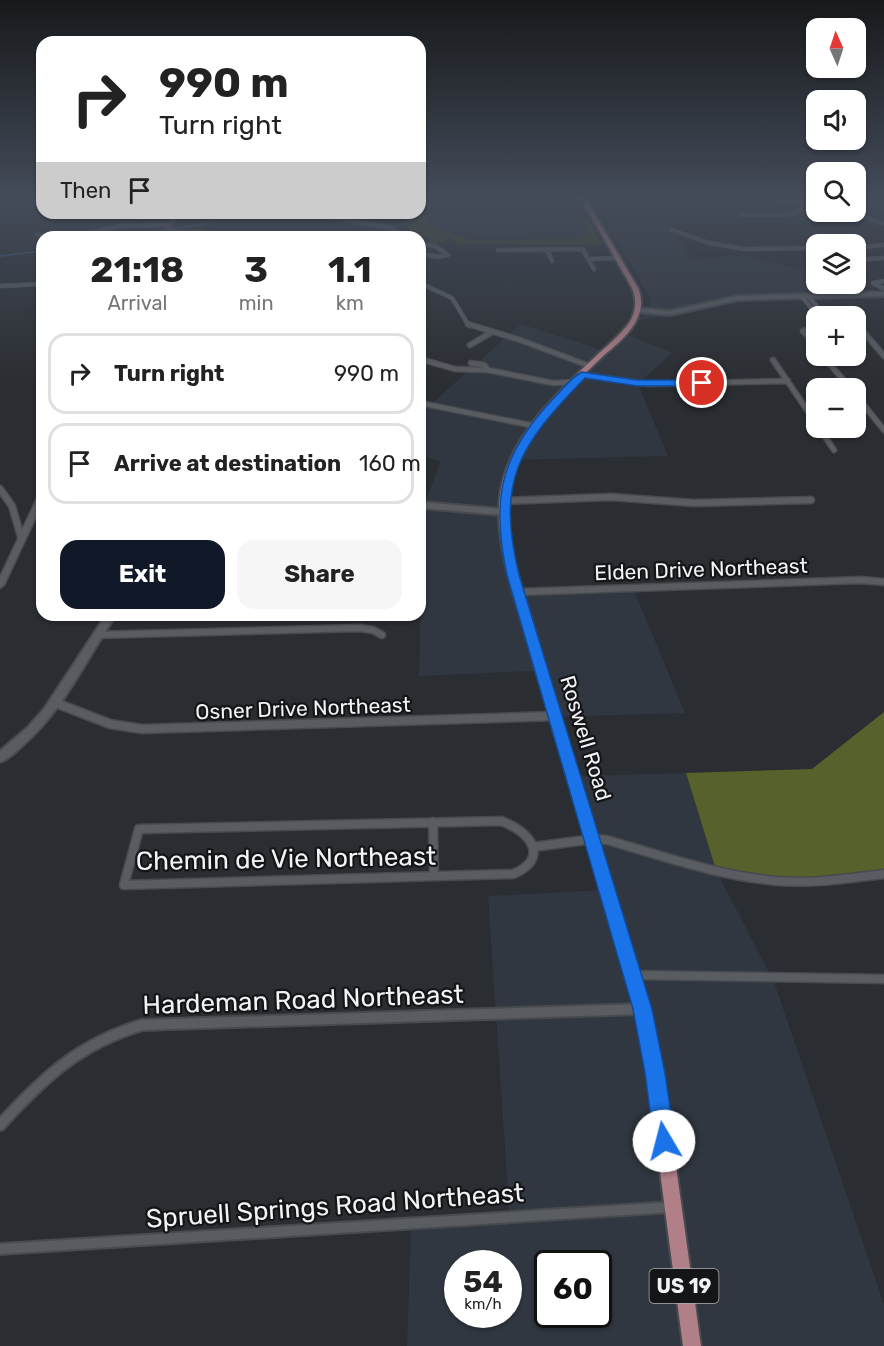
<!DOCTYPE html>
<html lang="en">
<head>
<meta charset="utf-8">
<style>
	body { margin:0; font-family:Rubik,sans-serif; background:#f6f6f6; color:#222; height:100vh; display:flex; flex-direction:column; font-size:22px; white-space:nowrap }
	* { box-sizing:border-box; margin:0 }
	p { font-size:20px; color:#767676 }
	.icon { flex:none; width:33px; height:33px; fill:none; stroke:currentColor; stroke-width:2; stroke-linecap:round; stroke-linejoin:round }
	.map { position:relative; flex:1; overflow:hidden }
	.details { position:absolute; left:36px; top:231px; width:390px; height:390px; display:flex; flex-direction:column; background:#fff; border-radius:18px; box-shadow:0 2px 4px #0004 }
	.details>* { flex:none }
	.top-card { position:absolute; left:36px; top:36px; width:390px; height:183px; border-radius:18px; box-shadow:0 2px 4px #0004; background:#fff; color:#222; overflow:hidden }
	.needle { width:39px; rotate:357deg }
	.fabs { position:absolute; left:806px; top:18px; display:grid; gap:12px }
	.fabs a { display:grid; place-items:center; width:60px; height:60px; border-radius:12px; background:#fff; box-shadow:0 2px 4px #0004; font-size:30px }
	.speed { position:absolute; left:444px; top:1250px; display:flex; gap:12px; font-size:30px; font-weight:700; text-align:center }
	.speed>* { display:grid; place-content:center; width:78px; height:78px; border-radius:50%; background:#fff; box-shadow:0 2px 4px #0004; line-height:1 }
	.speed small { font-size:15px; font-weight:400 }
	.speed .limit { border:3px solid #111; border-radius:9px; background:#fff; color:#111 }
	.pin { position:absolute; display:grid; place-items:center; width:51px; height:51px; color:#fff; margin:-26px; border:3px solid #fff; border-radius:50%; box-shadow:0 2px 6px #0007 }
	.me { position:absolute; width:66px; margin:-33px; rotate:352deg; stroke-linejoin:round; filter:drop-shadow(0 0 4px #0008) }
	.turn { display:flex; align-items:center; gap:21px; height:126px; padding:0 24px; font-size:27px }
	.turn .icon { width:78px; height:78px; stroke-width:2.5 }
	.turn b { display:block; font-size:42px; line-height:51px }
	.then { display:flex; align-items:center; height:57px; padding:0 24px; background:#0003; gap:12px; font-size:22px }
	.eta { display:flex; justify-content:space-evenly; align-items:center; height:102px; text-align:center }
	.eta b { font-size:36px; font-weight:700; line-height:42px }
	.button { display:flex; gap:12px; margin-top:auto; padding:12px 24px }
	.button a { flex:1; height:69px; border-radius:18px; background:#111827; color:#fff; font-size:24px; font-weight:700; line-height:69px; text-align:center }
	.button a+a { background:#f6f6f6; color:#222 }
	ul { padding:0; list-style:none }
	li { display:flex; align-items:center; gap:18px; height:81px; margin:0 12px 9px; padding:0 12px; border:3px solid #e0e0e0; border-radius:18px }
	li div { flex:1 }
	li b { display:block; font-size:22px }
	li em { font-style:normal }
	.map>svg:first-child { display:block }
	.built { fill:#303740; fill-rule:evenodd }
	.green { fill:#3e4524 }
	.forest { fill:#56612b }
	.lines { fill:none; stroke-linecap:round; stroke-linejoin:round }
	.stream { stroke:#325980; stroke-width:1.5 }
	.minor-far4-casing { stroke:#484b4e; stroke-width:5 }
	.minor-far3-casing { stroke:#484b4e; stroke-width:7 }
	.minor-far2-casing { stroke:#484b4e; stroke-width:9 }
	.minor-far1-casing { stroke:#484b4e; stroke-width:11 }
	.minor-casing { stroke:#484b4e; stroke-width:14 }
	.tertiary-casing { stroke:#484b4e; stroke-width:3 }
	.secondary-casing { stroke:#484b4e; stroke-width:4 }
	.primary-casing { stroke:#484b4e; stroke-width:4 }
	.minor-far4 { stroke:#595c61; stroke-width:4 }
	.minor-far3 { stroke:#595c61; stroke-width:4.5 }
	.minor-far2 { stroke:#595c61; stroke-width:6 }
	.minor-far1 { stroke:#595c61; stroke-width:8 }
	.minor { stroke:#595c61; stroke-width:10 }
	.tertiary { fill:#595c61; fill-rule:evenodd }
	.secondary { fill:#595c61; fill-rule:evenodd }
	.primary { fill:#b17f88; fill-rule:evenodd }
	.route { fill:#1a73e8; stroke:#114b97; stroke-width:1.5 }
	.labels { text-anchor:middle; dominant-baseline:central; stroke-width:4.5; stroke-linejoin:round; paint-order:stroke }
	.shield { fill:#141517; stroke:#afb0b3; stroke-width:1.5 }
	.shield-label { font-size:20px; font-weight:bold; fill:#f1f3f6 }
	.street-label { font-size:21px; fill:#f1f3f6; stroke:#141517 }
	.near-street-label { font-size:26px; fill:#f1f3f6; stroke:#141517 }
</style>
</head>
<body>
<div class="map">
<svg width="884" height="1346" viewBox="0 0 884 1346">
	<rect width="100%" height="100%" fill="#2a2d31"/>
	<!-- built -->
	<path class="built" d="M420 199H575L599 238 472 239 429 225V218L419 213Z
		M670 224 691 259 744 256 816 273V284H843L855 296 758 297 708 303 671 316 639 320 650 309V297L607 226Z
		M521 324 605 351 622 333 672 353 638 384 668 456 513 460 501 524 518 592 633 588 685 713 553 717 533 671 419 676 423 507 441 461 420 456V414Z
		M686 773 716 870 774 982 884 1304V1346H407L411 1226 510 1223 488 896 602 890 574 776ZM458 1263H508V1314H458ZM548 1263H598V1314H548Z"/>
	<!-- green -->
	<path class="green" d="M389 213H419L428 218 429 225 471 240 580 239 589 234 582 216 588 219 603 245 459 244 451 238 435 244 430 243 433 239 415 234 407 226 402 224 408 219 402 217 388 219 385 217Z"/>
	<!-- forest -->
	<path class="forest" d="M884 712V876L780 884 716 870 686 773 812 769Z"/>
	<g class="lines">
		<!-- stream -->
		<path class="stream" d="M116 237 205 224 223 213
			M0 256 42 251"/>
		<!-- minor-far4 casing -->
		<g class="minor-far4-casing">
			<path id="minor-far4" d="M777 199 816 205
				M851 212 884 224
				M328 213 331 217 392 228 400 237
				M740 215H787L800 211 802 204
				M672 230 709 243 744 249 816 248
				M167 231 204 232 245 237
				M37 235 85 234 121 226 170 225
				M373 237 394 230
				M420 244 435 246 448 255 439 257 420 254
				M855 248 884 245
				M498 250 583 249 588 259 618 258
				M547 250 552 261
				M588 259 594 269
				M855 260 884 258
				M884 281 873 283 884 289
				M420 283 452 298 469 326
				M0 286 42 284
				M802 297 818 316
				M809 297 825 316"/>
		</g>
		<!-- minor-far3 casing -->
		<g class="minor-far3-casing">
			<path id="minor-far3" d="M468 324 520 340 590 366
				M816 326 803 331 816 346
				M855 327 861 329 884 356
				M470 345 492 332
				M823 356 850 388
				M420 359 455 369 488 370 553 383 575 382
				M773 360 816 423
				M471 363 484 365 488 370
				M583 375 649 384 788 381
				M855 394 884 430
				M420 403 535 426
				M819 428 834 450"/>
		</g>
		<!-- minor-far2 casing -->
		<g class="minor-far2-casing">
			<path id="minor-far2" d="M0 489 12 506 22 540
				M504 501 611 497 694 503 811 500
				M518 592 861 580 884 582
				M96 635 360 628 373 630 382 635"/>
		</g>
		<!-- minor-far1 casing -->
		<g class="minor-far1-casing">
			<path id="minor-far1" d="M56 703 110 724 142 729 555 716
				M501 821C530 831 551 858 513 874L124 885 139 829Z
				M433 822 434 876
				M533 847 593 839 607 840C663 856 719 876 778 881 813 884 849 878 884 874
				M633 975 884 979"/>
		</g>
		<!-- minor casing -->
		<g class="minor-casing">
			<path id="minor" d="M0 1125C44 1077 79 1044 142 1025L642 1009
				M0 1249 673 1207"/>
		</g>
		<!-- tertiary casing -->
		<g class="tertiary-casing">
			<path id="tertiary" d="M175 213H179L165 237H161Z
				M39 494H42V504L4 585 0 588V577Z"/>
		</g>
		<!-- secondary casing -->
		<g class="secondary-casing">
			<path id="secondary" d="M884 292V296L738 300 670 315 638 312 635 310 638 308 670 311 738 296Z
				M420 502 503 509 507 512 503 515 420 508Z
				M106 615H116C86 659 64 710 22 746 16 752 8 759 0 762V751L27 728 44 709Z"/>
		</g>
		<!-- primary casing -->
		<g class="primary-casing">
			<path id="primary" d="M581 199H586L638 288C643 300 642 311 635 323 627 337 612 348 600 359 564 394 521 434 511 484 504 515 510 545 518 575L649 1009 663 1073 701 1346H683L647 1073 635 1009 508 575C501 545 495 515 502 484 514 433 557 393 593 359 604 348 620 336 629 323 636 312 637 300 632 288Z"/>
		</g>
		<!-- minor-far4 -->
		<use href="#minor-far4" class="minor-far4"/>
		<!-- minor-far3 -->
		<use href="#minor-far3" class="minor-far3"/>
		<!-- minor-far2 -->
		<use href="#minor-far2" class="minor-far2"/>
		<!-- minor-far1 -->
		<use href="#minor-far1" class="minor-far1"/>
		<!-- minor -->
		<use href="#minor" class="minor"/>
		<!-- tertiary -->
		<use href="#tertiary" class="tertiary"/>
		<!-- secondary -->
		<use href="#secondary" class="secondary"/>
		<!-- primary -->
		<use href="#primary" class="primary"/>
	</g>
	<!-- sky -->
	<linearGradient id="sky" x2="0" y2="1"><stop stop-color="#17191b"/><stop offset="0.51" stop-color="#444c5a"/><stop offset="1" stop-color="#444c5a" stop-opacity="0"/></linearGradient>
	<rect width="884" height="388" fill="url(#sky)"/>
	<!-- route -->
	<path class="route" d="M582 372 637 380H702L707 383 702 386H637L585 378C519 446 496 479 519 575L652 1009 665 1073 675 1141 672 1148 664 1151 657 1148 654 1141 645 1073 633 1009 507 575C491 502 499 456 552 400 561 391 571 377 582 372Z"/>
	<g class="labels">
		<!-- shield labels -->
		<rect class="shield" x="649.5" y="1269" width="69" height="34" rx="4.5"/>
		<g class="shield-label">
			<text x="684" y="1286">US 19</text>
		</g>
		<!-- street labels -->
		<g class="street-label">
			<text transform="translate(701 569) rotate(-2)">Elden Drive Northeast</text>
			<text transform="translate(303 708) rotate(-2)">Osner Drive Northeast</text>
			<text transform="translate(586 738) rotate(73)">Roswell Road</text>
		</g>
		<!-- near-street labels -->
		<g class="near-street-label">
			<text transform="translate(286 859) rotate(-1)">Chemin de Vie Northeast</text>
			<text transform="translate(303 1000) rotate(-2)">Hardeman Road Northeast</text>
			<text transform="translate(335 1206) rotate(-4)">Spruell Springs Road Northeast</text>
		</g>
	</g>
</svg>
<div class="fabs">
<a><svg class="needle" viewBox="-14 -14 28 28"><path d="M0-13l5 13h-10z" fill="#e53935"/><path d="M0 13l5-13h-10z" fill="#767676"/></svg></a>
<a><svg class="icon" aria-label="sound" viewBox="0 0 24 24"><path d="M4 9h4l5-4v14l-5-4H4zM17 9q2 3 0 6"/></svg></a>
<a><svg class="icon" aria-label="search" viewBox="0 0 24 24"><circle cx="10" cy="10" r="6"/><path d="M15 15l6 6"/></svg></a>
<a><svg class="icon" aria-label="layers" viewBox="0 0 24 24"><path d="M12 4l9 5-9 5-9-5zM3 14l9 5 9-5"/></svg></a>
<a>+</a>
<a>−</a>
</div>
<div class="speed"><div>54<small>km/h</small></div><div class="limit">60</div></div>
<div class="pin" style="left:702px;top:383px;background:#d93025"><svg class="icon" aria-label="arrive" viewBox="0 0 24 24"><path d="M6 21V4h12l-3 4 3 4H6"/></svg></div>
<svg class="me" style="left:664px;top:1141px" viewBox="-20 -20 40 40"><circle r="19" fill="#fff"/><path d="M0-13L10 11 0 6-10 11z" fill="#1a73e8"/></svg>
<div class="top-card">
<div class="turn"><svg class="icon" aria-label="right" viewBox="0 0 24 24"><path d="M7 20v-9h11M14 6l5 5-5 5"/></svg><div><b>990 m</b>Turn right</div></div>
<div class="then">Then<svg class="icon" aria-label="arrive" viewBox="0 0 24 24"><path d="M6 21V4h12l-3 4 3 4H6"/></svg></div>
</div>
<section class="details">
<div class="eta">
<div><b>21:18</b><p>Arrival</p></div>
<div><b>3</b><p>min</p></div>
<div><b>1.1</b><p>km</p></div>
</div>
<ul>
<li><svg class="icon" aria-label="right" viewBox="0 0 24 24"><path d="M7 20v-9h11M14 6l5 5-5 5"/></svg><div><b>Turn right</b></div><em>990 m</em></li>
<li><svg class="icon" aria-label="arrive" viewBox="0 0 24 24"><path d="M6 21V4h12l-3 4 3 4H6"/></svg><div><b>Arrive at destination</b></div><em>160 m</em></li>
</ul>
<div class="button"><a>Exit</a><a>Share</a></div>
</section>
</div>
</body>
</html>
